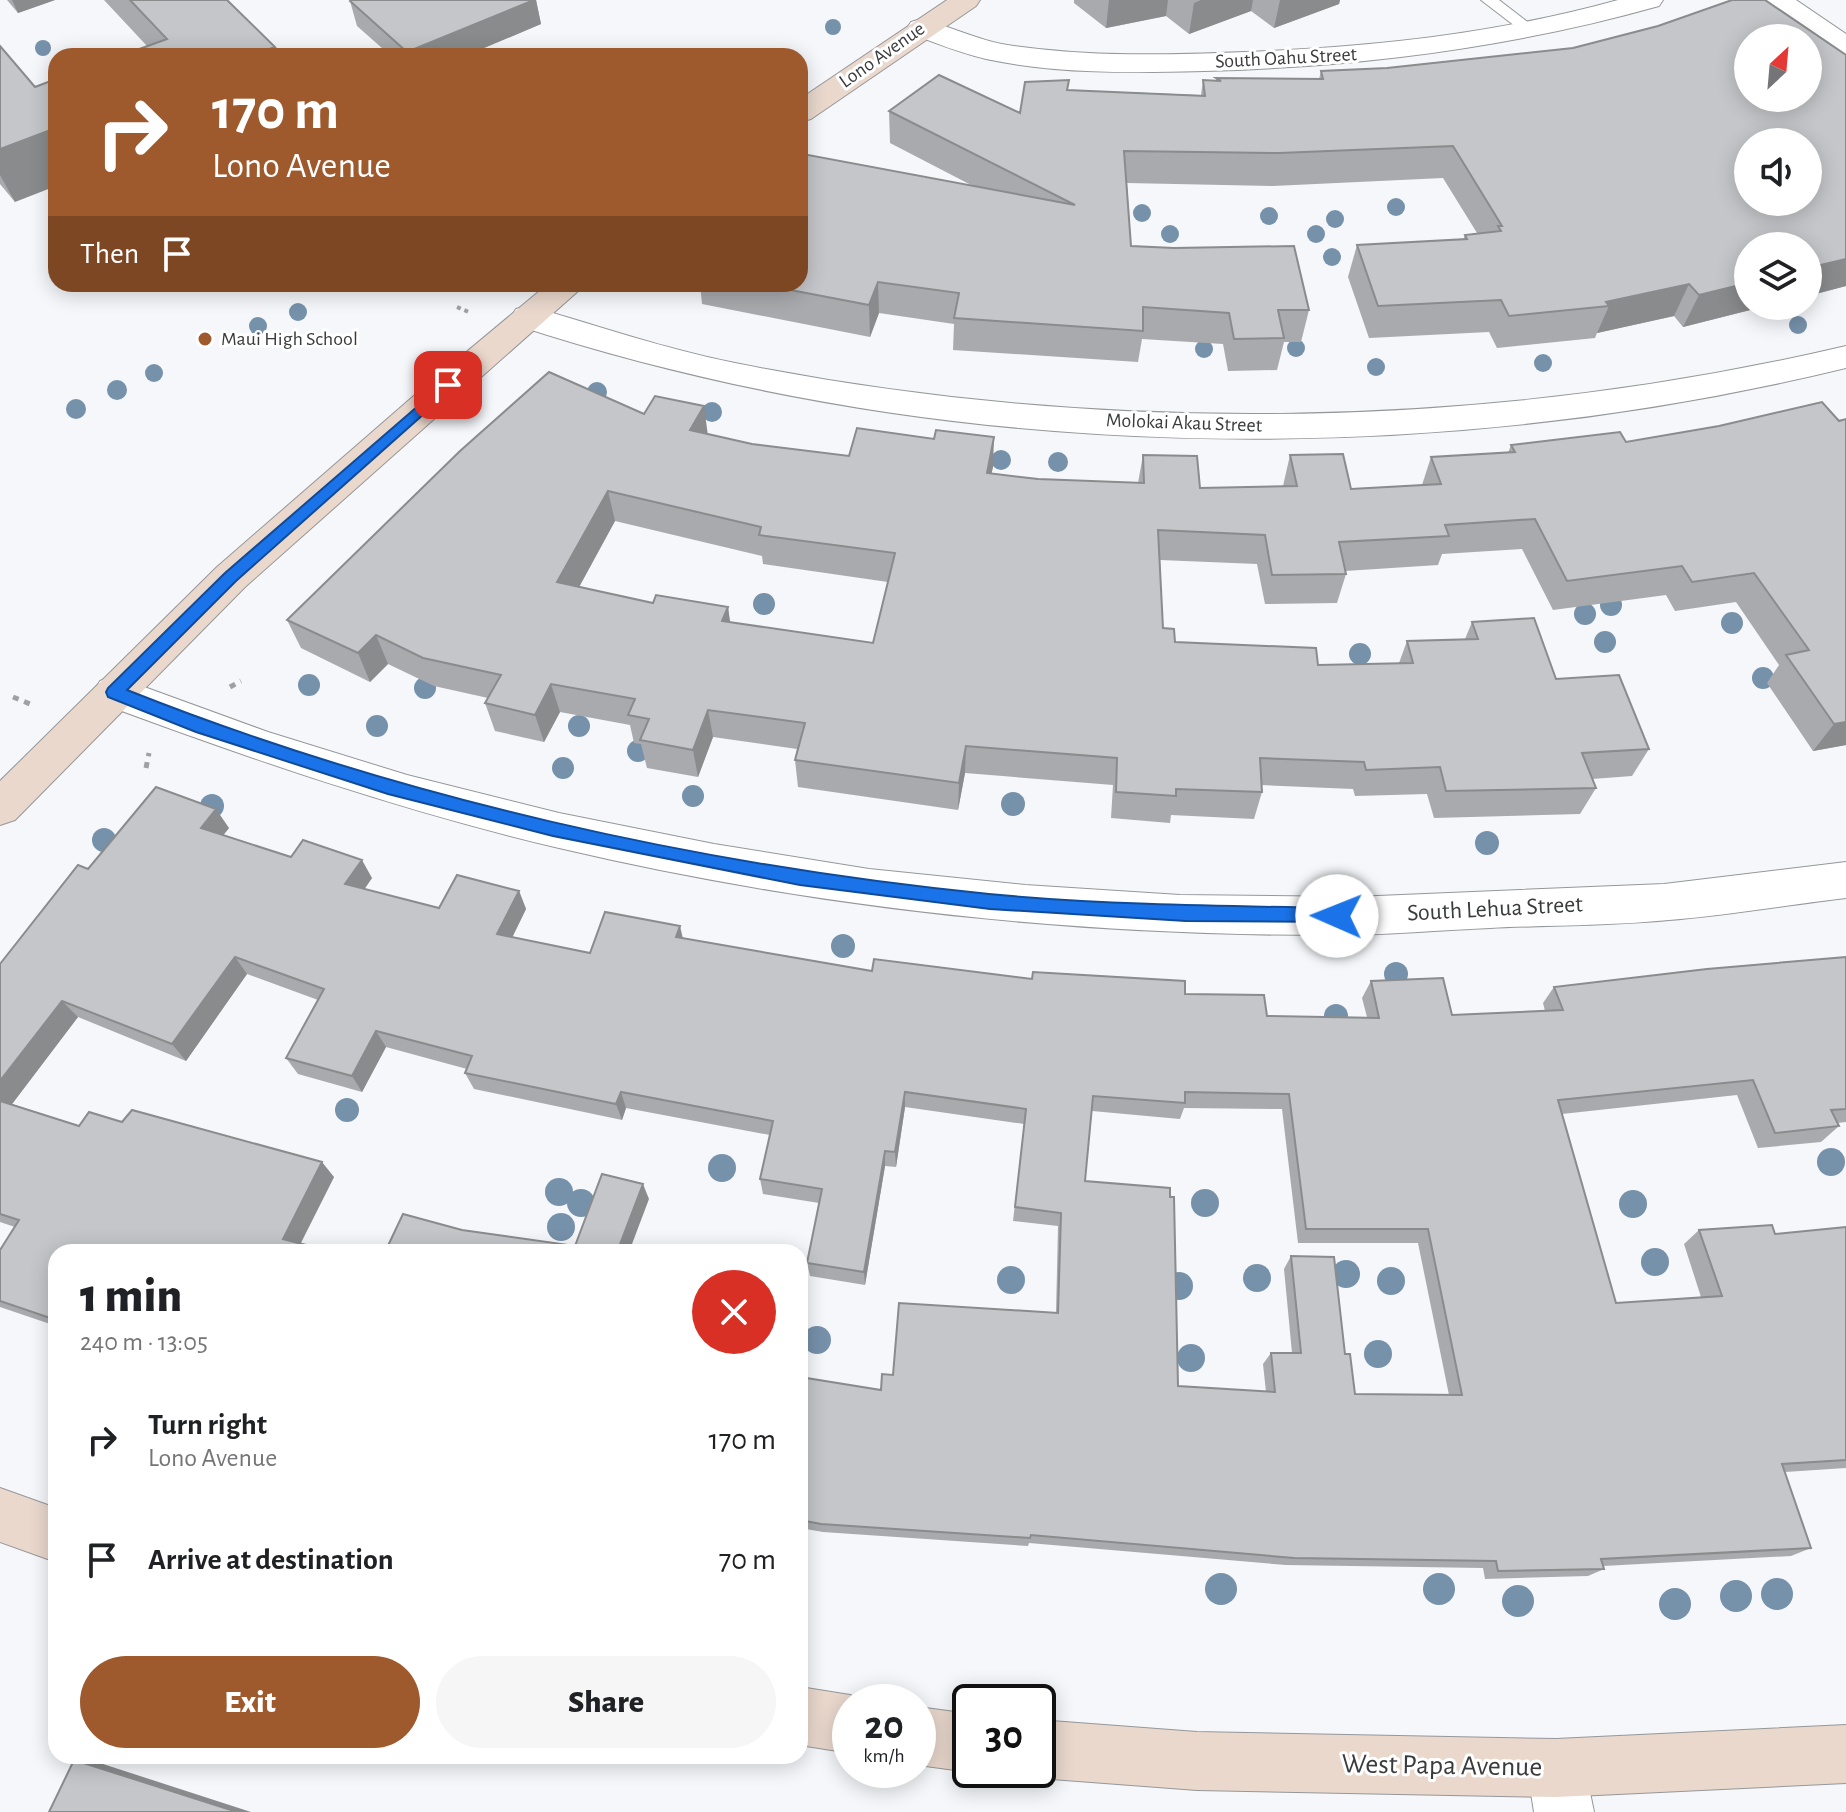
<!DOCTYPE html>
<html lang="en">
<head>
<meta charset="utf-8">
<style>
	body { margin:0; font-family:"Alegreya Sans",sans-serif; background:#f6f6f6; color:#202124; height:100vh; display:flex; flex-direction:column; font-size:30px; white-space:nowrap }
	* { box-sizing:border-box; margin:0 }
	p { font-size:26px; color:#757577 }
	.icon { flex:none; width:44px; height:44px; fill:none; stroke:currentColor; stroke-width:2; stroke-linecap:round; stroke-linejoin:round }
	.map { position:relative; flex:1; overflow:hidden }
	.drawer { position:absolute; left:48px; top:1244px; width:760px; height:520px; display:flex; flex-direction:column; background:#fff; border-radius:24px; box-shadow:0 4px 20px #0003 }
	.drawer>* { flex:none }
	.hud { position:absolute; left:48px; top:48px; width:760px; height:244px; border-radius:24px; box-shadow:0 4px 20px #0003; background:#9e592d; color:#fff; overflow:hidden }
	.needle { width:52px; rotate:26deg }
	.controls { position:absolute; left:1734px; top:24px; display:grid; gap:16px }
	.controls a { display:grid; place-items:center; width:88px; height:88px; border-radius:50%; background:#fff; box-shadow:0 4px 20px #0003; font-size:40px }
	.speed { position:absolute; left:832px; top:1684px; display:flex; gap:16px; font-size:40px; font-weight:700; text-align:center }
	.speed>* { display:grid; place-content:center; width:104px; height:104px; border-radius:50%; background:#fff; box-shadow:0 4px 20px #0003; line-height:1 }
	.speed small { font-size:20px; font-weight:400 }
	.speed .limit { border:4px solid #111; border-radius:12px; background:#fff; color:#111 }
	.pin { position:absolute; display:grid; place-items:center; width:68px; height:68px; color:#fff; margin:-34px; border-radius:16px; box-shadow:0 4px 12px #0006 }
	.me { position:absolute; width:88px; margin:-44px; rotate:271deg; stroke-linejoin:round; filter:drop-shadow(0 0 6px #0008) }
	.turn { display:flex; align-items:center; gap:28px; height:168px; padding:0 32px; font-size:36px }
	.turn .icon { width:104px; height:104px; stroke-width:2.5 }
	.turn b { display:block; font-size:56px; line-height:68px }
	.then { display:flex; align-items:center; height:76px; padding:0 32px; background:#0003; gap:16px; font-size:30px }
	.round { display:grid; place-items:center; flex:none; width:84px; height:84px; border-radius:42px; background:#f6f6f6 }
	.overview { display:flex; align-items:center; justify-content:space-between; height:136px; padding:0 32px }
	h1 { font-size:48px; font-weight:800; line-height:60px }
	.primary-button { display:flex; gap:16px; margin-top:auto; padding:16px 32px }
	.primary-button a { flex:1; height:92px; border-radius:48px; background:#9e592d; color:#fff; font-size:32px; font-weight:800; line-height:92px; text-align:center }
	.primary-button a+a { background:#f6f6f6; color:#202124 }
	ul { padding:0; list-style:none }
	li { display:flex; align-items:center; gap:24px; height:120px; padding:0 32px }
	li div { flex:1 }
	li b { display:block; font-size:30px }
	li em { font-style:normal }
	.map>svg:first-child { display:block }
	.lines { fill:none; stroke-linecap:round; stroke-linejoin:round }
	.lane-casing { stroke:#95979a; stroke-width:2 }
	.street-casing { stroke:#95979a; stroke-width:2 }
	.secondary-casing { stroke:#95979a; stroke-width:2 }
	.path-far1 { stroke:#9fa0a3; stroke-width:4; stroke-dasharray:4 4; stroke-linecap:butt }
	.path { stroke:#9fa0a3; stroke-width:5; stroke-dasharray:6 6; stroke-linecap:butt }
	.lane { fill:#fff; fill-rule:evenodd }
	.street { fill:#fff; fill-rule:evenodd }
	.secondary { fill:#ead8cd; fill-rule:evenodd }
	.tree { fill:#7691aa }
	.wall { fill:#a9aaad; fill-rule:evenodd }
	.shaded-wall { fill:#898b8d }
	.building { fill:#c4c6c9; stroke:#898b8d; stroke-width:2; fill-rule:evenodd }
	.route { fill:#1a73e8; stroke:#114b97; stroke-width:2 }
	.poi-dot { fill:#9e592d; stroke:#fff; stroke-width:3 }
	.labels { text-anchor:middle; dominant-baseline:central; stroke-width:6; stroke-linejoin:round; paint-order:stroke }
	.far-street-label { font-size:20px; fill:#3a3b3c; stroke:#fff }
	.far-poi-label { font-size:20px; fill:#3a3b3c; stroke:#fff; text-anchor:start }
	.street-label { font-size:24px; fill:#3a3b3c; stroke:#fff }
	.near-street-label { font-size:28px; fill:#3a3b3c; stroke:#fff }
</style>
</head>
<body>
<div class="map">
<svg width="1846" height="1812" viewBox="0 0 1846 1812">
	<rect width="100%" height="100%" fill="#f5f7fa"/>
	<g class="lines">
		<!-- lane casing -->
		<g class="lane-casing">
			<path id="lane" d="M1481 0H1499L1538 30 1536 33H1524Z"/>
		</g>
		<!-- street casing -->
		<g class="street-casing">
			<path id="street" d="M1618 0H1663L1659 6C1510 48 1358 67 1204 71 1131 73 1057 74 986 59 960 53 936 43 911 34L907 28 911 22 921 19C953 27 981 42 1014 46 1090 57 1168 55 1245 52 1371 47 1496 34 1618 0Z
				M1763 0H1796L1846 34V56L1836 53 1767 6Z
				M528 306C597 325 664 349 735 363 1099 436 1485 431 1846 346V368C1415 473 938 463 516 325L511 317 516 309Z
				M114 676 268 732 407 775 559 813 714 844 869 869 1025 885 1180 895 1354 897 1664 884 1846 862V898C1787 905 1728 915 1669 920 1609 926 1550 925 1490 928 1440 930 1389 935 1339 935 1077 936 814 908 559 848 402 811 251 759 100 703L94 692 100 681Z
				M1556 1739 1577 1747 1585 1768 1594 1812H1534L1527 1768 1535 1747Z"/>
		</g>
		<!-- secondary casing -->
		<g class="secondary-casing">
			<path id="secondary" d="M947 0H980L976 6 811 119 800 122V99Z
				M548 284H586L245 587 15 820 0 825V781L217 567 416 394Z
				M0 1488 56 1508V1562L0 1542Z
				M800 1687 850 1695 867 1702H850V1753L800 1745Z
				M918 1707 970 1714V1770H975L970 1772 918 1765Z
				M1038 1720 1197 1732 1556 1739 1846 1725V1783L1556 1797 1197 1790 1038 1778 1018 1770H1038Z"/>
		</g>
		<!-- path-far1 -->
		<path class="path-far1" d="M457 307 471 313"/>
		<!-- path -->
		<path class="path" d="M230 687 241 681
			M13 697 35 706
			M146 768 149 753"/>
		<!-- lane -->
		<use href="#lane" class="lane"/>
		<!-- street -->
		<use href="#street" class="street"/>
		<!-- secondary -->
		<use href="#secondary" class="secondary"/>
	</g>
	<!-- trees -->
	<g class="tree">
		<circle cx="833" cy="27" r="8"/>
		<circle cx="43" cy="48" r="8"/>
		<circle cx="1396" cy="207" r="9"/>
		<circle cx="1142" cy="213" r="9"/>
		<circle cx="1269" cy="216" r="9"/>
		<circle cx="1335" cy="219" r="9"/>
		<circle cx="1170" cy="234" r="9"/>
		<circle cx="1316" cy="234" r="9"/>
		<circle cx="1332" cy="257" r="9"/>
		<circle cx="298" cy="312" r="9"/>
		<circle cx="1798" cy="325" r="9"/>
		<circle cx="258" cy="326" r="9"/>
		<circle cx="1296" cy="348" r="9"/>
		<circle cx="1204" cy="349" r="9"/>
		<circle cx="1543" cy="363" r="9"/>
		<circle cx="1376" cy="367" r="9"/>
		<circle cx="154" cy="373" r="9"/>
		<circle cx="117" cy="390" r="10"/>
		<circle cx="597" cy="392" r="10"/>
		<circle cx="76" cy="409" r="10"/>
		<circle cx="712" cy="412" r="10"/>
		<circle cx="1001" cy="460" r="10"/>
		<circle cx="1058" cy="462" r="10"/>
		<circle cx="764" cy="604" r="11"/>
		<circle cx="1611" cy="605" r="11"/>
		<circle cx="1585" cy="614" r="11"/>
		<circle cx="1732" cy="623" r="11"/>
		<circle cx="1605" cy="642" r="11"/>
		<circle cx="1360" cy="654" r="11"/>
		<circle cx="1763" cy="678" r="11"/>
		<circle cx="309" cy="685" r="11"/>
		<circle cx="425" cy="688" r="11"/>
		<circle cx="377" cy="726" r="11"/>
		<circle cx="579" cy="726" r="11"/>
		<circle cx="638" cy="751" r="11"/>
		<circle cx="563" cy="768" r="11"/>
		<circle cx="693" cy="796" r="11"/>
		<circle cx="1013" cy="804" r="12"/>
		<circle cx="212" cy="806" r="12"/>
		<circle cx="104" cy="840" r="12"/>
		<circle cx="1487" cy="843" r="12"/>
		<circle cx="843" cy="946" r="12"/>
		<circle cx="1396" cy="974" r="12"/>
		<circle cx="1336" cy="1016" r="12"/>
		<circle cx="347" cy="1110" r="12"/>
		<circle cx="1831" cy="1162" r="14"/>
		<circle cx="722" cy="1168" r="14"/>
		<circle cx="559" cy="1192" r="14"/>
		<circle cx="581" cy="1203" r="14"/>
		<circle cx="1205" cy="1203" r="14"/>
		<circle cx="1633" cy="1204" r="14"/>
		<circle cx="561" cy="1227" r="14"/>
		<circle cx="1655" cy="1262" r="14"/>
		<circle cx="1346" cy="1274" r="14"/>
		<circle cx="1257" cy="1278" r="14"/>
		<circle cx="1011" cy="1280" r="14"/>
		<circle cx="1391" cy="1281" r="14"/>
		<circle cx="1179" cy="1286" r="14"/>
		<circle cx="817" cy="1340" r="14"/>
		<circle cx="1378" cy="1354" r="14"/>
		<circle cx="1191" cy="1358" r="14"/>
		<circle cx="1221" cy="1589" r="16"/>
		<circle cx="1439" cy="1589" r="16"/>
		<circle cx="1777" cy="1594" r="16"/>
		<circle cx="1736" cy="1596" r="16"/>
		<circle cx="1518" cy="1601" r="16"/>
		<circle cx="1675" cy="1604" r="16"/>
	</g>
	<!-- wall -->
	<path class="wall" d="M7 0H55L18 13Z
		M104 0H227L278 56 147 46Z
		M351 0H536L541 24 465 56H391L357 26 350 1Z
		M1074 0H1340L1339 4 1274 28 1251 11 1189 34 1166 16 1106 28 1074 3Z
		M0 46 15 202 0 184Z
		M1846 55V286L1808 296 1748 306H1766L1683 327 1674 316 1597 333 1595 338 1497 348 1489 332 1369 338 1348 277 1357 245 1463 240 1465 235 1477 233 1443 178 1273 186 1127 183 1131 246 1309 310 1301 342H1284L1277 370 1228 371 1223 344 1142 339 1138 362 953 350 954 324 879 313 870 337 702 304 700 284H800L973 186 890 143 889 111 1020 113 1068 90 1201 95 1203 80 1216 81V78L1319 79 1321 71Z
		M644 414 708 434 752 444 849 456 993 467 991 474 1038 479 1138 483 1143 455 1200 488 1283 486 1290 455 1351 489 1422 485 1431 457 1508 453 1511 445 1626 442 1846 419V745L1813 751 1767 683 1779 665 1736 602 1675 611 1666 595 1553 610 1522 549 1442 554 1438 565 1345 571 1346 574 1337 603 1265 604 1257 564 1160 560 1163 628 1175 642 1318 665 1399 663 1407 641 1465 639 1472 622 1556 679 1649 749 1632 776 1592 779 1596 788 1580 814 1434 818 1427 794 1355 796 1353 789 1261 785 1262 792 1254 819 1171 815 1170 823 1111 818 1113 785 965 773 958 810 798 787 795 760 797 749 713 737 698 777 647 768 641 744 634 743 630 725 560 712 544 742 495 731 485 703 488 698 434 686 388 664 370 682 301 648 287 620ZM615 521 762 556 763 564 888 582 873 643 730 623 728 607 653 603 579 587Z
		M229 828 223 835 291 857 372 878 364 889 439 908 519 891 526 909 512 938 590 953 683 938 872 971 1032 979 1185 994 1267 1016 1367 1017 1362 998 1371 981 1452 1015 1545 1011 1543 1003 1554 987 1846 957V1122L1837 1123 1839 1126 1821 1142 1758 1148 1737 1095 1562 1114 1616 1303 1701 1297 1684 1244 1699 1230 1775 1234 1846 1227V1468L1785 1472 1811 1548 1791 1556 1603 1566 1604 1569 1588 1576 1485 1579 1483 1568 1286 1565 1029 1543 1028 1546 823 1532 800 1528V1377L881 1390 893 1375 1056 1313 1058 1226 1013 1221 1024 1124 905 1107 896 1167 885 1166 865 1285 810 1276 807 1263 819 1203 763 1194 760 1179 770 1135 626 1108 622 1120 474 1089 465 1073 467 1069 386 1047 362 1092 298 1074 286 1058 318 1000 247 974 186 1061 78 1017 12 1104 79 1126 122 1122 334 1177 301 1243 56 1252V1326L0 1307V1250L15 1227 0 1222V964L88 869ZM1184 1108 1282 1109 1298 1243H1418L1449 1395 1355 1394 1345 1354 1291 1256 1284 1269 1292 1353H1271L1263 1364 1266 1392 1178 1386 1085 1181 1092 1111 1180 1119Z"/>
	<!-- shaded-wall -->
	<path class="shaded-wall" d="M12 0H55L18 13Z
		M534 0H536L541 24 465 56H409L407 52Z
		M1109 0H1168L1166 16 1106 28Z
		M1201 0H1253L1251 11 1189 34 1194 3Z
		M1280 0H1340L1339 4 1274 28Z
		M275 47 278 56H250Z
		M56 128V186L15 202 0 175V149Z
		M1846 259V286L1808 296V268Z
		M878 282 879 313 870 337 869 305Z
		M1748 283V306H1766L1683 327 1699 295Z
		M1689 284 1674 316 1597 333 1609 306 1606 302Z
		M704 406 708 436 690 430Z
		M994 437 993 467 985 503 987 473Z
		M608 491 615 521 566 611 557 582Z
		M728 607 732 636 722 621Z
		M376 635 388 664 370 682 358 653Z
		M551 684 560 712 544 742 535 715Z
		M708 710 713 737 698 777 693 750Z
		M1846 722V745L1813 751 1834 724Z
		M966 746 965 773 958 810 959 783Z
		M216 809 229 828 214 847 201 828Z
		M362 860 372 878 355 903 345 884Z
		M519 891 526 909 505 952 497 934Z
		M680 926 684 943 676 937Z
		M235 957 247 974 186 1061 172 1044Z
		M62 1001 78 1017 6 1112 0 1107V1081Z
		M376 1031 386 1047 362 1092 352 1076Z
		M621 1092 626 1108 622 1120 616 1104Z
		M905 1092V1107L896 1167 895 1152Z
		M885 1151V1166L865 1285 864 1272Z
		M322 1162 334 1177 296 1252 283 1239Z
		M643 1184 649 1199 629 1252H617Z
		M74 1760 103 1764 251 1812H237Z"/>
	<!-- building -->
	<path class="building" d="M130 0H227L275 47 250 56H120L167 39Z
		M351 0H534L407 52 350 1Z
		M1732 0H1765L1846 55V259L1808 268V246H1748V283L1699 295 1689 284 1606 302 1609 306 1509 316 1501 300 1378 306 1357 245 1467 239 1465 235 1501 231 1498 226H1502L1453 146 1279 153 1124 151 1131 246 1174 248 1294 246 1309 310H1278L1284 338 1234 339 1229 313 1143 307V331L954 318 959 293 878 282 869 305 759 284H800V159L803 154 1075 205 889 111 939 75 1020 113 1025 82 1069 80 1067 90 1205 96 1203 80 1221 81 1216 78 1323 79 1321 71 1387 68 1573 48 1658 26ZM1748 38H1808V98H1748ZM1748 142H1808V202H1748Z
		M0 46 35 87 56 79V128L0 149Z
		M549 372 644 414 655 396 704 406 690 430 752 444 849 456 857 428 934 439 936 430 994 437 987 473 1038 479 1144 483 1143 455 1197 456 1200 488 1297 486 1290 455 1343 454 1351 489 1441 484 1431 457 1515 452 1511 445 1620 432 1626 442 1719 426 1822 402 1839 421 1846 419V722L1834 724 1786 655 1809 650 1754 573 1692 582 1682 566 1567 581 1535 519 1445 525 1449 536 1339 542 1346 574 1272 575 1265 535 1158 530 1163 628 1174 629 1175 642 1316 648 1318 665 1413 663 1407 641 1478 639 1472 622 1534 618 1556 679 1619 675 1649 749 1582 753 1596 788 1446 791 1440 767 1366 770 1364 762 1260 758 1262 792 1176 789V796L1116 792 1117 758 966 746 959 783 795 760 805 723 708 710 693 750 640 740 649 719 628 715 635 699 551 684 535 715 485 703 501 675 423 658 376 635 358 653 287 620 460 451ZM608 491 761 527 759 535 895 553 873 643 722 621 728 607 656 595 653 603 557 582Z
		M156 787 216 809 201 828 291 857 303 840 362 860 345 884 439 908 457 875 519 891 497 934 590 953 605 912 680 926 676 937 872 971 874 959 1032 979 1033 972 1185 981V994L1264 995 1267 1016 1379 1018 1371 981 1443 978 1452 1015 1563 1010 1554 987 1707 969 1846 957V1109L1831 1110 1839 1126 1775 1133 1753 1080 1558 1100 1616 1303 1722 1296 1699 1230 1772 1225 1775 1234 1846 1227V1460L1782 1464 1811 1548 1601 1559 1604 1569 1498 1571 1496 1561 1294 1558 1031 1535 1030 1538 821 1524 800 1520V1377L881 1390 882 1374 893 1375 899 1303 1058 1313 1061 1213 1015 1207 1026 1109 905 1092 895 1152 885 1151 864 1272 807 1263 822 1189 760 1179 773 1121 621 1092 616 1104 465 1073 472 1056 376 1031 352 1076 286 1058 324 989 235 957 172 1044 62 1001 0 1081V964L78 865 88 869ZM1185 1092 1289 1094 1306 1229H1428L1462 1395 1355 1394 1350 1354H1345L1334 1257 1291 1256 1301 1353H1271L1275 1392 1178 1386 1174 1197H1170V1188L1085 1181 1093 1096 1185 1103Z
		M0 1101 79 1126 89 1112 122 1122 132 1110 322 1162 283 1239 333 1252H56V1320L0 1301V1250L19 1220 0 1214Z
		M602 1174 643 1184 617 1252H385L403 1214 462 1230 575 1246Z
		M74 1760 237 1812H49Z"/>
	<!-- route -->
	<path class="route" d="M448 380 455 385 453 388 236 581 127 690C399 798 698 865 989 894 1105 905 1221 906 1337 908L1344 911 1346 916 1344 922 1186 921 990 909 800 885 553 836 388 794 196 732 108 697 106 692 108 688 225 573Z"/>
	<!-- markers -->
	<circle class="poi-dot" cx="205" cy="339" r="8"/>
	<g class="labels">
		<!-- far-street labels -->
		<g class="far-street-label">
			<text transform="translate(882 55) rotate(-35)">Lono Avenue</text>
			<text transform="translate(1286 58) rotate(-3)">South Oahu Street</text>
			<text transform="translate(1184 423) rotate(2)">Molokai Akau Street</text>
		</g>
		<!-- far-poi labels -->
		<g class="far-poi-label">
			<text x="221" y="339">Maui High School</text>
		</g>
		<!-- street labels -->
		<g class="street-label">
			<text transform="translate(1495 909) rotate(-3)">South Lehua Street</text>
		</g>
		<!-- near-street labels -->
		<g class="near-street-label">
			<text transform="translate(1442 1766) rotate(1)">West Papa Avenue</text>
		</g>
	</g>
</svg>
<div class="controls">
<a><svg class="needle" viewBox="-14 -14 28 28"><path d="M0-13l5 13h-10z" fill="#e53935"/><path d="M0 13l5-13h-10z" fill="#757577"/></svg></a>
<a><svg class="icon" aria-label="sound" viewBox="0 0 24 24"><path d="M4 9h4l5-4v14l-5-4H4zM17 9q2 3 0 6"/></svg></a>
<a><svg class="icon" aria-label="layers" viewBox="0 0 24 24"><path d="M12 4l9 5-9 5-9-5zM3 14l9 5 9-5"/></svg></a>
</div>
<div class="speed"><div>20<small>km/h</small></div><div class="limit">30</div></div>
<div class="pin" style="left:448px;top:385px;background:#d93025"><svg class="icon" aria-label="arrive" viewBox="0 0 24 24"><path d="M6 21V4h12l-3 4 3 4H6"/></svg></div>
<svg class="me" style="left:1337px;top:916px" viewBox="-20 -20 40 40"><circle r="19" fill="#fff"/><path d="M0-13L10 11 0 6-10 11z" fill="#1a73e8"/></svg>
<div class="hud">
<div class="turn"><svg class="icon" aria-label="right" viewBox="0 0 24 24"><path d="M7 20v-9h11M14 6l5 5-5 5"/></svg><div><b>170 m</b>Lono Avenue</div></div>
<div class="then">Then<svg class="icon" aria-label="arrive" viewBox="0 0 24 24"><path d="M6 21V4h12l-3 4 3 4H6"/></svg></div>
</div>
<section class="drawer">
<div class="overview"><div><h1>1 min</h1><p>240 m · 13:05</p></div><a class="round" style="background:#d93025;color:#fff"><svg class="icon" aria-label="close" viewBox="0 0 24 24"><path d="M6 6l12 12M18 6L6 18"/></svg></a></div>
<ul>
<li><svg class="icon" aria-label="right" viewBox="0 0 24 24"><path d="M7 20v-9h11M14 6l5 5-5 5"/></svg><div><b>Turn right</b><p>Lono Avenue</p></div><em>170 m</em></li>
<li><svg class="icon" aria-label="arrive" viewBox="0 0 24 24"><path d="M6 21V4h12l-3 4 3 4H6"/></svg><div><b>Arrive at destination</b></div><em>70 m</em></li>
</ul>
<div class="primary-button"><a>Exit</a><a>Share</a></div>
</section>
</div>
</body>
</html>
